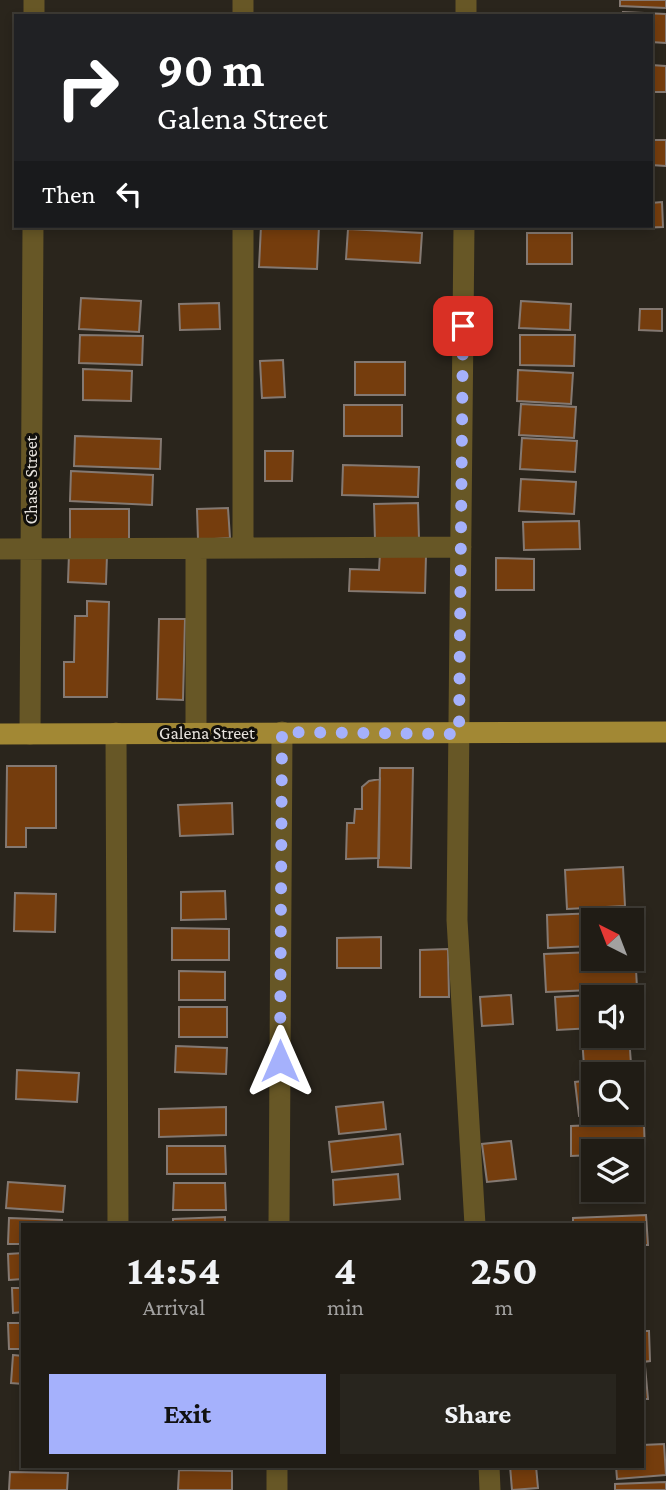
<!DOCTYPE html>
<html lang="en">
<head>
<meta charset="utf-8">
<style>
	body { margin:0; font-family:"Crimson Pro",serif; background:#28251e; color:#f1f3f6; height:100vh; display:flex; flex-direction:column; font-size:26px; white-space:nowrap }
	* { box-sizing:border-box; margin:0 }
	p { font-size:23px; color:#a2a1a0 }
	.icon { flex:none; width:38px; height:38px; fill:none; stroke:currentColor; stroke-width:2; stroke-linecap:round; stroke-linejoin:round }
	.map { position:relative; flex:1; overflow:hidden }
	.details { position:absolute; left:21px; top:1223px; width:623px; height:245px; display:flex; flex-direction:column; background:#201c15; border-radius:0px; box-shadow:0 4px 10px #0003,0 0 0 2px #3d3a34 }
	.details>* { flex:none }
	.banner { position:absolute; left:14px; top:14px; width:639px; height:214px; border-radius:0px; box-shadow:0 4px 10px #0003,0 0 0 2px #3d3a34; background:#202124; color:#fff; overflow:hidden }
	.needle { width:46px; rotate:318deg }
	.buttons { position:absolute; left:581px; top:908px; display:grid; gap:14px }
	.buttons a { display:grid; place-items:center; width:63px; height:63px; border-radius:0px; background:#201c15; box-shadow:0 4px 10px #0003,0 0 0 2px #3d3a34; font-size:35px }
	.pin { position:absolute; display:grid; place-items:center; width:60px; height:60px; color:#fff; margin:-30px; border-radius:14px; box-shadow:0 4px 10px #0006 }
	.me { position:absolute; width:77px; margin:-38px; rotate:0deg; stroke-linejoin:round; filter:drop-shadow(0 0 5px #0008) }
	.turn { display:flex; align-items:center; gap:24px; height:147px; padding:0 28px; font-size:32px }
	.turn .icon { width:91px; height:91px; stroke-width:2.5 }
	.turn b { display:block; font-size:49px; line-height:60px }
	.then { display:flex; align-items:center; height:66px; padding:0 28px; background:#0003; gap:14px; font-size:26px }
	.eta { display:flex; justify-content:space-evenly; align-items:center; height:119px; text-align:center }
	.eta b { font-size:42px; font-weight:700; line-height:49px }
	.cta { display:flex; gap:14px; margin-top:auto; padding:14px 28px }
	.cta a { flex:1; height:80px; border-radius:0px; background:#a5b1fc; color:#111; font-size:28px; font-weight:700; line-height:80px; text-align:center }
	.cta a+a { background:#28251e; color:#f1f3f6 }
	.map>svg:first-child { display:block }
	.building { fill:#753d0d; stroke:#847972; stroke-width:2 }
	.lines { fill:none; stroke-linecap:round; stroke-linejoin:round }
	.minor { stroke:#675726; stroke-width:21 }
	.major { stroke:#a28834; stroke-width:21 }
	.route { stroke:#a5b1fc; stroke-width:12; stroke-dasharray:0 21.6 }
	.labels { text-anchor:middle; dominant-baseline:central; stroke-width:6; stroke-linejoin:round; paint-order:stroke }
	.street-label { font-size:18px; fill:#e6e2dd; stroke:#110f0b }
</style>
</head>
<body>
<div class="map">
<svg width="666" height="1490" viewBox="0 0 666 1490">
	<rect width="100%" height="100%" fill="#2a251c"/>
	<!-- building -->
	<path class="building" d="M620 0H666V8L620 6Z
		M623 12 666 14V43L651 42V16H623Z
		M651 65 666 66V92H651Z
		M651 140H666V166L651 165Z
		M662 202 663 227 639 228V226H651V203Z
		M261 226H319L317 269 259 267Z
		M348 229 422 233 420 263 346 259Z
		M527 233H572V264H527Z
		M81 298 141 301 139 332 79 329Z
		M521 301 571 304 570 330 519 328Z
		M219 303 220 329 180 330 179 304Z
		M640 309H662V331L639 330Z
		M80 335 143 336 142 365 79 363Z
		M520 335H575L574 366 520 365Z
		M283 360 285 397 262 398 260 361Z
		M355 362H405V395H355Z
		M83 369 132 371 131 401 83 400Z
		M518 370 573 373 571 404 517 401Z
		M521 404 576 407 574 438 519 435Z
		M344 405H402V436H344Z
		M75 436 161 439 160 469 74 466Z
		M522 438 577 441 575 472 520 469Z
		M265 451H293L292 481H265Z
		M343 465 419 467 418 497 342 495Z
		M71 471 153 475 152 505 70 501Z
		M521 479 576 482 574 514 519 511Z
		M418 503 419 539 375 541 374 504Z
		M228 508 230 538 198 540 197 509Z
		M70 509H129V541L70 542Z
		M579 521 580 549 524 550 523 522Z
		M69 553 107 555 106 584 68 582Z
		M380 553 426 555 425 593 349 591 350 569 379 570Z
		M496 558 534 559V590H496Z
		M87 601 109 602 107 697H64V662H74L75 616H87Z
		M159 619H185L183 700 157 699Z
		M7 766H56V828H26V847H6Z
		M380 768H413L411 868 378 867Z
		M380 779 379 858 346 859 347 823H354L355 809H362V787L369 781Z
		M232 803 233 834 180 836 178 805Z
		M623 867 625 906 567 909 565 870Z
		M225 891 226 919 181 920V892Z
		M15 893 56 894 55 932 14 931Z
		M624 912V920H593V946L548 948 547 915Z
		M172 928 229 929V960H172Z
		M381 937V968H337V938Z
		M448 949 449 997H420V950Z
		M632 950H635L637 988 546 992 544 954 593 952V959H632Z
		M179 971 225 972V1000H179Z
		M630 993V998H593V1028L557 1030 555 997Z
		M511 995 513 1024 482 1026 480 997Z
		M179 1007H227V1037H179Z
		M629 1036 631 1064 584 1066 582 1037Z
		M176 1046 227 1048 226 1074 175 1072Z
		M17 1070 79 1073 77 1102 16 1099Z
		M593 1080V1113H604L579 1116 575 1082Z
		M383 1102 386 1129 339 1134 336 1107Z
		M226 1107V1135L159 1137V1109Z
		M644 1123 645 1153 593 1152V1155L571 1156V1126Z
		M400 1134 403 1164 332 1172 329 1142Z
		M511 1141 516 1179 487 1182 482 1144Z
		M167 1146H225L226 1174H167Z
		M398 1174 400 1199 334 1205 333 1180Z
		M8 1182 65 1186 63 1212 6 1208Z
		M174 1183H225L226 1210H173Z
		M646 1215 648 1245H642V1225H573V1218Z
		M225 1217V1225H173V1219Z
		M9 1218 62 1220V1225H23V1244H8Z
		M340 1222H385V1225H340Z
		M23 1253V1279L9 1280 8 1254Z
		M12 1288H23V1312L13 1313Z
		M8 1323H23V1349H9Z
		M642 1331H649L650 1361 642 1362Z
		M13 1355 23 1356V1384L11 1383Z
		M642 1366H645L648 1399H642Z
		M664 1444 666 1475 617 1479 616 1466H642V1445Z
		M510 1466H536L538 1488 512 1490Z
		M179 1470 232 1471V1490H178Z
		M10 1472 68 1473 67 1490H9Z
		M666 1482V1490H615V1484Z"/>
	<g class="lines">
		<!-- minor -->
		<path class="minor" d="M243 0V16
			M34 16V0
			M466 16V0
			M243 226V548
			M464 226 457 920 475 1225
			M0 549 461 547
			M116 733 118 1225
			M196 733V549
			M30 734 33 226
			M279 1225 282 732
			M489 1466 490 1490
			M277 1490V1466"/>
		<!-- major -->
		<path class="major" d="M0 734 666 732"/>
	</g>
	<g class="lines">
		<!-- route -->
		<path class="route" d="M280 1061 282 732 459 734 463 326"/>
	</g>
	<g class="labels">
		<!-- street labels -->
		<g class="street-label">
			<text transform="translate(31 480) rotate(-90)">Chase Street</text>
			<text x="207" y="733">Galena Street</text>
		</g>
	</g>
</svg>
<div class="buttons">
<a><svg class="needle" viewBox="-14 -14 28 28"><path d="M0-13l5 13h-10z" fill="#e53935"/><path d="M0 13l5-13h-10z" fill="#a2a1a0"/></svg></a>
<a><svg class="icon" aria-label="sound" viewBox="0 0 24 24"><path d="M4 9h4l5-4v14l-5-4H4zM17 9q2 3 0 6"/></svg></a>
<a><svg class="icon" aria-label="search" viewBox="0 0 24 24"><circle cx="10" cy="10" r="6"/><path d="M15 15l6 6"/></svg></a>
<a><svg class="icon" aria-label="layers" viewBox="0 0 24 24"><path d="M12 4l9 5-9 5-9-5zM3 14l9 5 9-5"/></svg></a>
</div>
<div class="pin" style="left:463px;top:326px;background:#d93025"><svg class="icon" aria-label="arrive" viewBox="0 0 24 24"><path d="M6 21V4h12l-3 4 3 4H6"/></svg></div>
<svg class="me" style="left:280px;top:1061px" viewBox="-20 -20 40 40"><path d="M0-17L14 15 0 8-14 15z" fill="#a5b1fc" stroke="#fff" stroke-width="4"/></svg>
<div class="banner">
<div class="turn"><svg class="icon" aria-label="right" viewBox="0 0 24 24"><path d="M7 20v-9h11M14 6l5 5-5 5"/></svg><div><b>90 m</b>Galena Street</div></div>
<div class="then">Then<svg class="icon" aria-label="left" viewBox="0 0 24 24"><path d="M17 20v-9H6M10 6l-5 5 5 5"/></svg></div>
</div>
<section class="details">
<div class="eta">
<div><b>14:54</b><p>Arrival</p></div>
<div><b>4</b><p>min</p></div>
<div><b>250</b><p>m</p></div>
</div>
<div class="cta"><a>Exit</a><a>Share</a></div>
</section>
</div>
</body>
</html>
